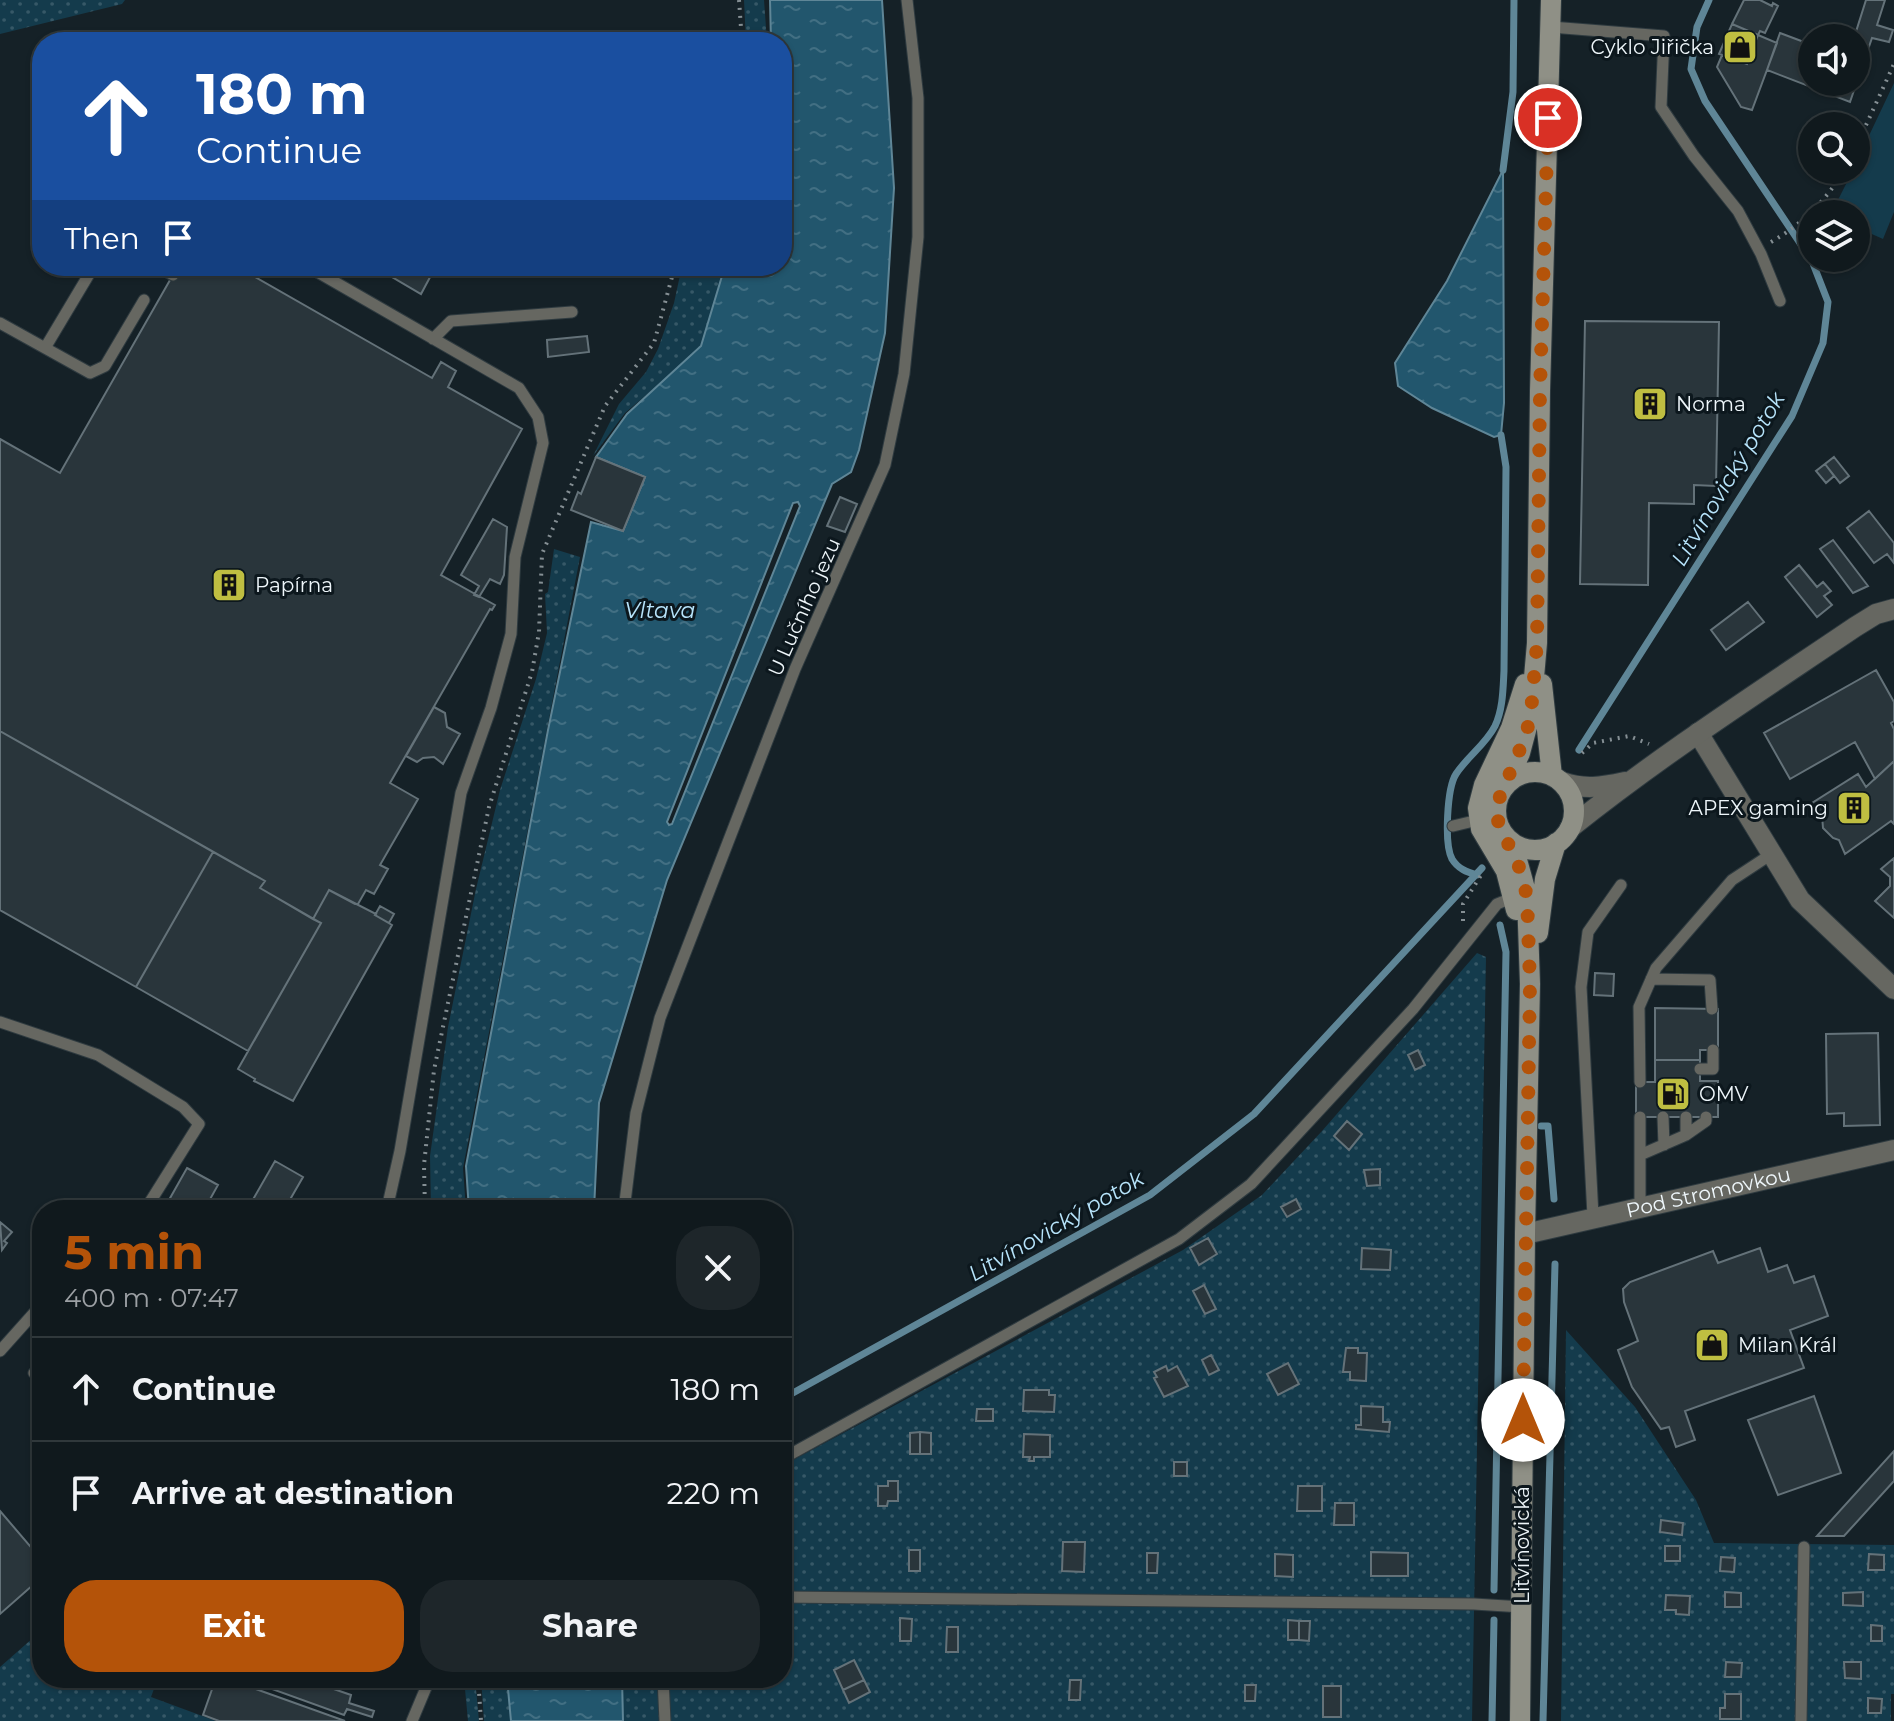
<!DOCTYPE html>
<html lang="en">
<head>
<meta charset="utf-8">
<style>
	body { margin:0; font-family:Montserrat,sans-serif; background:#1e262a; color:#f1f3f6; height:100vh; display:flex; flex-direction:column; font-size:30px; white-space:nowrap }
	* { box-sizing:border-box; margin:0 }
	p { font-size:26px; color:#9ca0a4 }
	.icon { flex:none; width:44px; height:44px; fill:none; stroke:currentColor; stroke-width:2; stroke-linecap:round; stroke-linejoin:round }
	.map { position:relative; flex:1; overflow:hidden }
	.side { position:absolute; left:32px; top:1200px; width:760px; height:488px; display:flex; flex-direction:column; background:#10191d; border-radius:32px; box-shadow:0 2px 6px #0004,0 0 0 2px #30383b }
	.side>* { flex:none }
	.guide { position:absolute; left:32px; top:32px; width:760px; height:244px; border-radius:32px; box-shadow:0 2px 6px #0004,0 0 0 2px #30383b; background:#1a4fa0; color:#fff; overflow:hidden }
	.tools { position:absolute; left:1798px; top:24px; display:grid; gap:16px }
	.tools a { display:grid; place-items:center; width:72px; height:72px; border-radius:50%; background:#10191d; box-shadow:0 2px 6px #0004,0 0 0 2px #30383b; font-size:40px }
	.pin { position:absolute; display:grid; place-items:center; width:68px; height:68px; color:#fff; margin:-34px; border:4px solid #fff; border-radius:50%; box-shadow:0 2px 8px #0007 }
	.me { position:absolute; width:88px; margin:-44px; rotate:0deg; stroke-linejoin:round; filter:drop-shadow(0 0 6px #0008) }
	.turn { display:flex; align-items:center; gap:28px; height:168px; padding:0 32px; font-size:36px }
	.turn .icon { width:104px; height:104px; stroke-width:2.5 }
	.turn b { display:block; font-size:56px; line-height:68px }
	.then { display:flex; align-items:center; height:76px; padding:0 32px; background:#0003; gap:16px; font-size:30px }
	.round { display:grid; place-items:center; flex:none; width:84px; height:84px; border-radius:32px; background:#1e262a }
	.summary { display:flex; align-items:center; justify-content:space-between; height:136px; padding:0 32px }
	h1 { font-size:48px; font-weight:700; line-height:60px; color:#b45309 }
	.primary-button { display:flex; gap:16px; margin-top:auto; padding:16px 32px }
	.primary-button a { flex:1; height:92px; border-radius:32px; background:#b45309; color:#fff; font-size:32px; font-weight:700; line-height:92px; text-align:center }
	.primary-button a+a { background:#1e262a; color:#f1f3f6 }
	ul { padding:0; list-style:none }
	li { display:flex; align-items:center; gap:24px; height:104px; padding:0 32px; border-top:2px solid #30383b }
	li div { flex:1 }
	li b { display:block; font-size:30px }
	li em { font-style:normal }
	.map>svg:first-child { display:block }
	.grass { fill:url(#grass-dots) }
	.park { fill:#143b4c }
	.water { fill:url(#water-ripples); stroke:#5f8697; stroke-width:2; fill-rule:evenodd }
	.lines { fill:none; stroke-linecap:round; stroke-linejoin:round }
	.stream { stroke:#5f8697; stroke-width:7 }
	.building { fill:#29353b; stroke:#647279; stroke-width:2 }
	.service-casing { stroke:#2f3b40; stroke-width:13 }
	.minor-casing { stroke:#2f3b40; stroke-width:22 }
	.tertiary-casing { stroke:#2f3b40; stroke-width:22 }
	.secondary-casing { stroke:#2f3b40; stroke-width:22 }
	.path { stroke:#858f94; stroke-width:4; stroke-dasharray:2 6; stroke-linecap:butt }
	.service { stroke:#666761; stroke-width:11 }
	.minor { stroke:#666761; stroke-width:20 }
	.tertiary { stroke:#666761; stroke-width:20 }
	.secondary { stroke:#8f9086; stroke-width:20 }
	.route { stroke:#b45309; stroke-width:14; stroke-dasharray:0 25.2 }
	.labels { text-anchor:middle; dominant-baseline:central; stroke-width:6; stroke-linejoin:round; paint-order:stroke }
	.poi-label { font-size:20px; fill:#eef6fa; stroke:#0c171d; text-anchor:start }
	.street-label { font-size:20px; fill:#eef6fa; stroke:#0c171d }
	.water-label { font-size:22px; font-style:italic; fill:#b7e4fb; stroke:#0c171d }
</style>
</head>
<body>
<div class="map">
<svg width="1894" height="1721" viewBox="0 0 1894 1721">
	<defs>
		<pattern id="grass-dots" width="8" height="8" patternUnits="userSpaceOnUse" patternTransform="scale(2)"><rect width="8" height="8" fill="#143b4c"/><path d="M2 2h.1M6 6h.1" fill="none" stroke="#365867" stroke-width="1.8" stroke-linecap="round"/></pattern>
		<pattern id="water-ripples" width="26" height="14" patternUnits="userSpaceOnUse" patternTransform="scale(2)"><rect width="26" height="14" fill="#22566d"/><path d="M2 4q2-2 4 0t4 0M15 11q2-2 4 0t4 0" fill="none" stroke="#426f83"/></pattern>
	</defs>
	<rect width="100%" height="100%" fill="#152127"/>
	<!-- grass -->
	<path class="grass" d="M0 0H125L122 4 0 34Z
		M744 0H764L767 42H746Z
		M682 266H729L704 346 625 413 593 456 619 404 646 372 658 349 674 303Z
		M554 549 580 557 463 1168 466 1210H431L430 1156 448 1027 476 889 500 790 536 679 547 633 545 594 548 592Z
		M1477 953 1486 957 1472 1721H665L663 1678H782V1466L1183 1250 1262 1195 1322 1131Z
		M1566 1330 1635 1407 1696 1500 1714 1543 1894 1545V1694H1891V1721H1561Z
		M42 1630V1678H158L151 1697 216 1721H0V1667Z
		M439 1678H475L479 1721H468L465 1689 439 1684Z
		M481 1678H507L511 1721H484Z
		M622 1678H657L660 1721H623Z"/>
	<!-- park -->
	<path class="park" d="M1894 83V212L1883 239 1856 227V214H1831L1853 170H1856V163Z"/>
	<!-- water -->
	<path class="water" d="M770 0H882L894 188 885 333 859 450 851 472 832 484 667 880 599 1103 594 1210H469L466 1166 548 730 591 522 623 531 645 477 596 457 627 414 701 346 725 266H782V42H771ZM798 502 800 506 672 824 669 825 667 822 793 503Z
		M1503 170 1504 403 1501 435 1494 437 1432 408 1398 386 1395 363 1447 281Z
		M507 1678H622L623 1721H511Z"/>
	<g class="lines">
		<!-- stream -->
		<path class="stream" d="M1503 170 1513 92 1514 0
			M1579 750 1792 416 1823 343 1828 302 1812 261 1705 101 1691 69 1697 27 1709 0
			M1477 875C1467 872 1458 869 1452 859 1444 844 1447 788 1456 774 1467 757 1486 744 1495 726 1503 709 1503 689 1504 671L1506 467 1501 435
			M1541 1126H1548L1554 1199
			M782 1399 1150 1195 1254 1114 1482 868
			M1494 1590 1506 952 1500 925
			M1492 1721 1494 1620
			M1543 1721 1555 1264"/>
	</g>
	<!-- building -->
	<path class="building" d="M1744 0H1760L1772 6 1773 3 1778 6 1765 33 1760 31 1758 35 1732 24Z
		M1866 0H1885L1877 25 1893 30 1889 42 1872 38 1863 64 1856 61V38H1854Z
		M1732 24 1758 35 1747 64 1719 54Z
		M1780 33 1812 45V82H1856V61L1863 64 1850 102 1767 70Z
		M1758 35 1777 43 1752 110 1741 107 1717 67 1722 55 1747 64Z
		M178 266H236L432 378 441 362 456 371 448 387 522 429 441 575 495 605 492 610 490 609 390 783 418 799 380 865 388 869 374 894 366 890 358 904H355L329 890 313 919 260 888 265 881 0 731V439L60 473Z
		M391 266H436L421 294 387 274Z
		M1585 321 1719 322 1716 486 1694 485V504L1649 503 1648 585 1580 584Z
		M587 336 589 352 548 357 547 340Z
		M596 457 645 477 623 531 571 510 578 492 581 494Z
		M1834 457 1849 476 1840 483 1825 464Z
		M1825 464 1834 476 1826 483 1816 471Z
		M840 497 857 504 845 532 827 526Z
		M1869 511 1894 543V563L1887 554 1874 563 1847 528Z
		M493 519 507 527 504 575 500 584 490 579 479 597 474 595 479 586 461 575Z
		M1833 540 1868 586 1853 593 1820 549Z
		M1799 565 1817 587 1823 582 1831 591 1824 596 1832 605 1817 617 1785 577Z
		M1748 602 1764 622 1726 650 1711 630Z
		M1876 670 1894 702V721L1891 723 1894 729V761L1875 779 1855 742 1790 779 1764 733Z
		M434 707 445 713 447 727 460 734 443 764 434 757 423 758 417 762 406 756Z
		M0 731 213 852 136 987 0 910Z
		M1894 761V824L1891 821 1845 854 1839 840 1833 838 1823 828 1822 815 1812 803 1858 774 1866 787Z
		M213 852 265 881 260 888 321 923 248 1051 136 987Z
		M1894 858V918L1875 901 1890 886V877L1881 869Z
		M329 890 376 914 375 915 392 925 293 1101 254 1081 255 1079 238 1069 321 923 313 919Z
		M380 906 394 914 389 923 375 915Z
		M1595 973 1614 974 1613 996 1594 995Z
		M1655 1008 1718 1009V1050H1700V1060H1655Z
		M1878 1033 1880 1125 1844 1126V1113L1827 1114 1826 1034Z
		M1418 1050 1425 1065 1415 1070 1408 1055Z
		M1655 1060H1700V1081H1718V1117H1636V1082H1655Z
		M1347 1121 1362 1134 1349 1150 1334 1136Z
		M275 1161 303 1177 284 1210H247Z
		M187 1168 218 1185 204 1210H186L169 1200Z
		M1380 1169V1185L1367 1186 1364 1170Z
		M1296 1199 1301 1209 1287 1217 1281 1207Z
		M0 1222 12 1232 4 1241 7 1243 2 1250Z
		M1208 1238 1217 1254 1199 1265 1190 1248Z
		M1362 1248 1391 1250 1390 1270 1361 1269Z
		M1760 1248 1768 1272 1787 1265 1794 1283 1814 1276 1828 1316 1790 1330 1804 1368 1685 1411 1695 1440 1676 1447 1669 1427 1661 1429 1632 1387 1619 1353 1618 1350 1638 1341 1624 1302 1623 1289 1630 1282 1713 1251 1718 1263Z
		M1204 1285 1216 1309 1205 1314 1193 1291Z
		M1346 1348H1358V1353H1367L1366 1381 1350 1380V1372H1343Z
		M1211 1355 1219 1370 1209 1375 1202 1360Z
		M1288 1363 1299 1384 1278 1395 1267 1374Z
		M1166 1366 1168 1371 1177 1366 1188 1386 1164 1397 1154 1378 1157 1377 1154 1372Z
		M1024 1390H1049V1395H1055L1054 1412 1023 1411Z
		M1814 1396 1841 1473 1778 1495 1748 1420Z
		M1361 1406 1383 1407V1422H1390L1389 1432 1356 1429V1425H1361Z
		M977 1409H993V1421H976Z
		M920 1432 931 1433V1454H920Z
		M920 1432V1454H910V1433Z
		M1024 1434 1050 1435V1457H1034V1461H1029L1030 1457H1023Z
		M1894 1451V1481L1844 1536H1817Z
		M1174 1462H1187V1476H1174Z
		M888 1481H898V1501H888L887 1506H878V1486H888Z
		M1298 1486H1322V1511H1297Z
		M1335 1503H1354V1525H1334Z
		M0 1511 42 1560V1577L0 1614Z
		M1661 1520 1683 1523 1682 1535 1660 1532Z
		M1063 1542H1085L1084 1572 1062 1571Z
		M1665 1546H1680V1561H1665Z
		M909 1550H920V1571H909Z
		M1371 1552 1408 1553V1576H1371Z
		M1147 1553H1158L1157 1573H1147Z
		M1275 1554 1293 1555V1577L1275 1576Z
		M1869 1554 1884 1555V1570H1868Z
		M1721 1557 1735 1558 1734 1572 1720 1571Z
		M1725 1592 1741 1593V1607H1725Z
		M1863 1592V1606L1843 1605V1593Z
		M1666 1595 1690 1596 1689 1615 1676 1614V1610H1665Z
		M900 1618 912 1619 911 1641H900Z
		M1288 1620 1299 1621V1640H1288Z
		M1299 1621H1310L1309 1641 1299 1640Z
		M1871 1625 1882 1626V1641H1871Z
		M947 1627H958V1652H946Z
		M854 1660 864 1680 843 1690 834 1670Z
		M1726 1662 1742 1663 1741 1677H1725Z
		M1844 1662H1861V1679L1845 1678Z
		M216 1678H225L345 1721H219L203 1715Z
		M260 1678H302L351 1695 349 1703 374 1711 372 1717 347 1709 344 1715 258 1684Z
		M864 1680 870 1692 849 1703 843 1690Z
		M1070 1680H1081L1080 1700H1069Z
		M1245 1685H1256L1255 1701H1245Z
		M1323 1686H1341V1717H1323Z
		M1725 1694H1741V1719H1720V1708H1725Z
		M1868 1698 1882 1699 1881 1713H1868Z"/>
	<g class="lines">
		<!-- service casing -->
		<g class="service-casing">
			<path id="service" d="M1551 27 1664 36 1661 107 1694 156 1738 211 1761 254 1780 301
				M156 266 173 275
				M307 266 519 388 538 417 543 443 515 557 511 634 491 708 461 793 400 1151 389 1200V1210
				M0 323 90 373 105 366 144 300
				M433 339 451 321 572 312
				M45 348 94 266
				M1453 826 1478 820
				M1651 979 1710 980 1712 1009
				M0 1022 98 1055 183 1107 199 1124 145 1210
				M1700 1069H1713V1050
				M1640 1082 1639 1007 1656 968 1732 880 1773 853
				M1640 1117V1207
				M1663 1117 1664 1145
				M1686 1117V1135
				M1640 1155 1686 1135 1706 1121V1117
				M624 1210 636 1113 660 1018 795 669 885 465 904 374 918 237V98L907 0
				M1593 1216 1581 987 1588 932 1621 885
				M0 1351 42 1304
				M34 1373 42 1377
				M782 1459 1179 1239 1251 1184 1413 1009 1497 904 1514 897
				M782 1597 1474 1604 1522 1607
				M663 1678 665 1721
				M412 1721 430 1678
				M1801 1721 1804 1547"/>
		</g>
		<!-- minor casing -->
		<g class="minor-casing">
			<g id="minor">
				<path d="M1698 733 1800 900 1894 989"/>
				<path id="s1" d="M1525 1234 1894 1150"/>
			</g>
		</g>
		<!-- tertiary casing -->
		<g class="tertiary-casing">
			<path id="tertiary" d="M1562 782C1584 790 1602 787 1625 782
				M1570 828C1661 755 1759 692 1855 627L1876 614 1894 609"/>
		</g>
		<!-- secondary casing -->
		<g class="secondary-casing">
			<path id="secondary" d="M1542 684 1552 776
				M1496 811a39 39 0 1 1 78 0a39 39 0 1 1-78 0Z
				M1505 786 1520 753 1531 712 1537 643 1540 391 1551 0
				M1505 836 1517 860 1527 896 1530 984 1525 1234 1520 1721
				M1516 910 1506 871 1481 829 1478 808 1484 785 1511 728 1525 684
				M1538 933 1545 879 1556 843"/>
		</g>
		<!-- path -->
		<path class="path" d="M739 0 742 42
			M1856 147 1894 64
			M1771 242C1804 223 1824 202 1845 170
			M1582 753 1593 743 1629 736 1649 744
			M1463 921V904L1483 872
			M425 1210 424 1165 434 1070 489 807 532 672 539 632 542 554 605 406 654 343 675 266
			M478 1678 481 1721"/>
		<!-- service -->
		<use href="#service" class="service"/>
		<!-- minor -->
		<use href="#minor" class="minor"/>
		<!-- tertiary -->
		<use href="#tertiary" class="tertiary"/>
		<!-- secondary -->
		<use href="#secondary" class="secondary"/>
	</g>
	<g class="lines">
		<!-- route -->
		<path class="route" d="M1523 1420 1530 984 1527 896 1517 860 1499 827 1496 806 1526 735 1531 712 1537 643 1540 391 1548 118"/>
	</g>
	<!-- icons -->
	<defs>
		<g id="shop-square" transform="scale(1.8)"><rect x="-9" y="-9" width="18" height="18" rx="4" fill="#bfbe41" stroke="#0c171d"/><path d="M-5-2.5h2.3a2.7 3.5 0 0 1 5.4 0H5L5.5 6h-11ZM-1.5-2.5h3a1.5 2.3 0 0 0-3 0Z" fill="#111"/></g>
		<g id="building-square" transform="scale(1.8)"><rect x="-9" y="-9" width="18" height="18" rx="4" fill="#bfbe41" stroke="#0c171d"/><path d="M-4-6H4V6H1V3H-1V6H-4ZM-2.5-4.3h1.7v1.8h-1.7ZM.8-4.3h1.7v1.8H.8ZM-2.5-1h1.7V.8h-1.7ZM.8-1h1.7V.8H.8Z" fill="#111"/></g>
		<g id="fuel-square" transform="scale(1.8)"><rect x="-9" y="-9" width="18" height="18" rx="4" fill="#bfbe41" stroke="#0c171d"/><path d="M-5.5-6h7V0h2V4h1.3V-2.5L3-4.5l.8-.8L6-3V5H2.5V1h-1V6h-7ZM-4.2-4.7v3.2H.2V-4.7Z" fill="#111"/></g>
	</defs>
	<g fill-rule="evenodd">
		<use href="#shop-square" x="1740" y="47"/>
		<use href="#building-square" x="1650" y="404"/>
		<use href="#building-square" x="229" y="585"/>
		<use href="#building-square" x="1854" y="808"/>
		<use href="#fuel-square" x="1673" y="1094"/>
		<use href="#shop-square" x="1712" y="1345"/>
	</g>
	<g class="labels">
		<!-- poi labels -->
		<g class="poi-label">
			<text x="1714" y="47" text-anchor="end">Cyklo Jiřička</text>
			<text x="1676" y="404">Norma</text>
			<text x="255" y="585">Papírna</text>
			<text x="1828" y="808" text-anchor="end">APEX gaming</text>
			<text x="1699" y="1094">OMV</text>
			<text x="1738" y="1345">Milan Král</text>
		</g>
		<!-- street labels -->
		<g class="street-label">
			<text transform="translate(804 607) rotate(-66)">U Lučního jezu</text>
			<text stroke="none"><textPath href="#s1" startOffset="188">Pod Stromovkou</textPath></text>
			<text transform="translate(1522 1545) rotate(-90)">Litvínovická</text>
		</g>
		<!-- water labels -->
		<g class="water-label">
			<text transform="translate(1728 479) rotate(-59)">Litvínovický potok</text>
			<text x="660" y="610">Vltava</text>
			<text transform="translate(1056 1226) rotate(-30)">Litvínovický potok</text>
		</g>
	</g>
</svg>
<div class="tools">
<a><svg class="icon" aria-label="sound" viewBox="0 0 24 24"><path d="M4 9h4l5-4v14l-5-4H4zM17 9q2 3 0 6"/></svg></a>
<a><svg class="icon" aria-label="search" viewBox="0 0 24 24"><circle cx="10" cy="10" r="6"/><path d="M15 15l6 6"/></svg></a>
<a><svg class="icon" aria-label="layers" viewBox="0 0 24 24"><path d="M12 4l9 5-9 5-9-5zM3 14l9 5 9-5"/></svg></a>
</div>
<div class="pin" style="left:1548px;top:118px;background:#d93025"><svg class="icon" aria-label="arrive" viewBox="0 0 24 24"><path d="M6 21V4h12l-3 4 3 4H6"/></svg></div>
<svg class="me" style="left:1523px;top:1420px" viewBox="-20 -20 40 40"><circle r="19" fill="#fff"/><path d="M0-13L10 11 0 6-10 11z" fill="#b45309"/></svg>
<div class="guide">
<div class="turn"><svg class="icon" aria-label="ahead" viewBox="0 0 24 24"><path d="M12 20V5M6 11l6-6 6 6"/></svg><div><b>180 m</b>Continue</div></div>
<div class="then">Then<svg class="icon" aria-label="arrive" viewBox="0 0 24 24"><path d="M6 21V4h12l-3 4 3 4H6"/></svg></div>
</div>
<section class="side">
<div class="summary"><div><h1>5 min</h1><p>400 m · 07:47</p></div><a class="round"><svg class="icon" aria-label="close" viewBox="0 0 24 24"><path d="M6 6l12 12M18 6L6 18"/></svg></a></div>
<ul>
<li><svg class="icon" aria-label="ahead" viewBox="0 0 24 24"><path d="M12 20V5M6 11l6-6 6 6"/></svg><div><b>Continue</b></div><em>180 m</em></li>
<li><svg class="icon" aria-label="arrive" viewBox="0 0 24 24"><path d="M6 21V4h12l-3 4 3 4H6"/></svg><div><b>Arrive at destination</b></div><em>220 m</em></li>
</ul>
<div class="primary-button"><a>Exit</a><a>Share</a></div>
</section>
</div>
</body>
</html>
